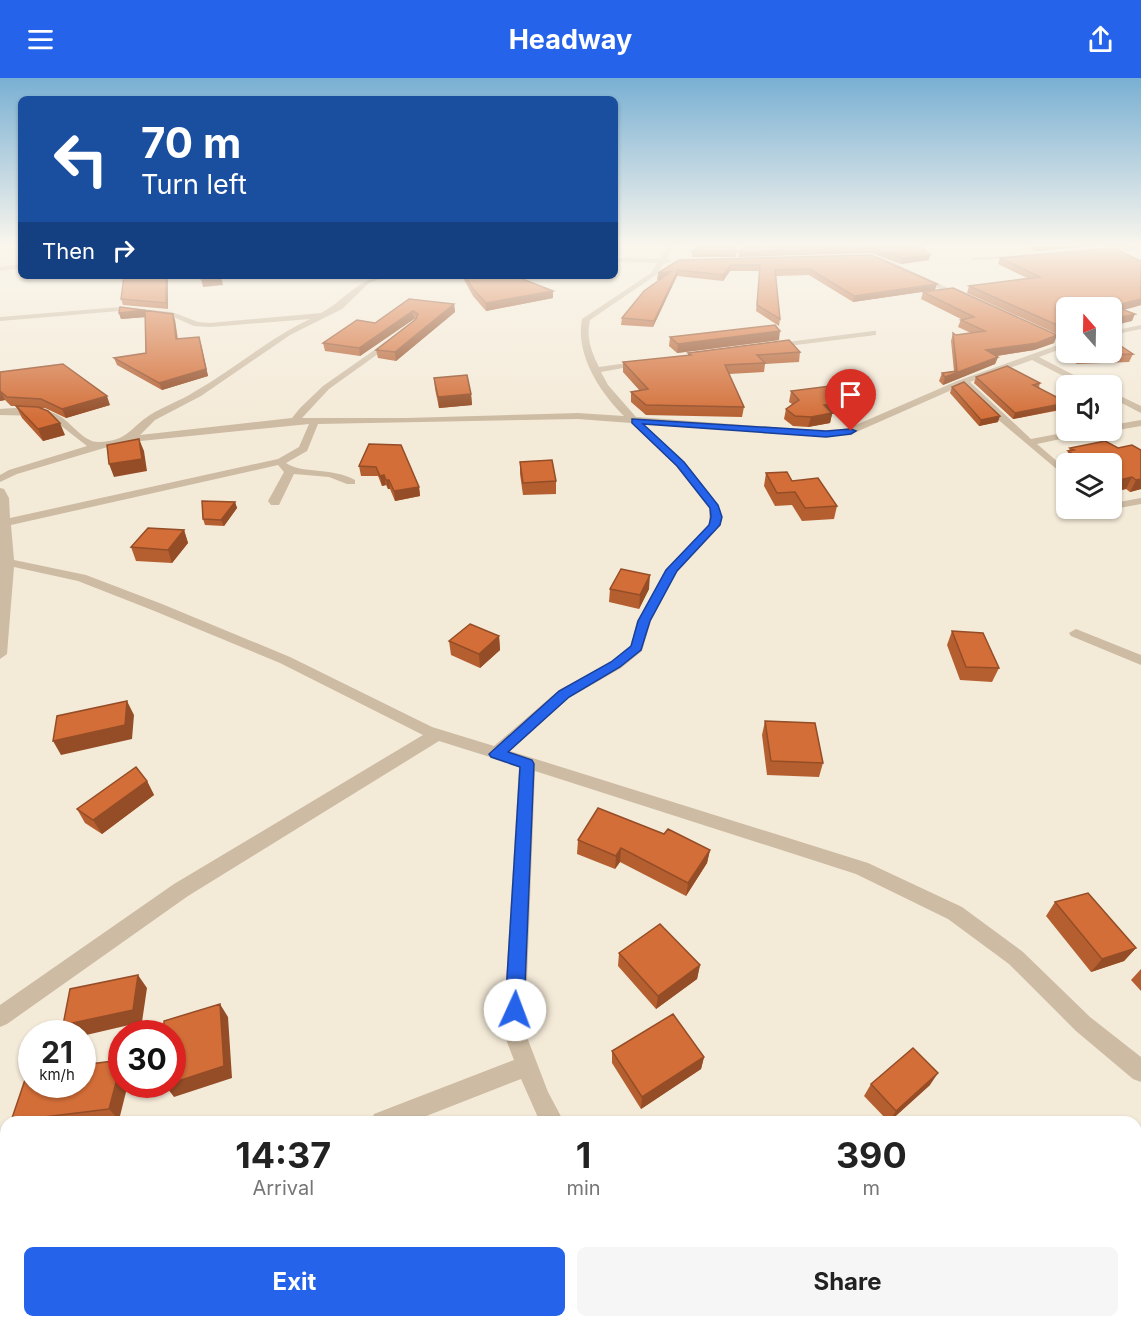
<!DOCTYPE html>
<html lang="en">
<head>
<meta charset="utf-8">
<style>
	body { margin:0; font-family:Inter,sans-serif; background:#f6f6f6; color:#222; height:100vh; display:flex; flex-direction:column; font-size:22px; white-space:nowrap }
	* { box-sizing:border-box; margin:0 }
	p { font-size:20px; color:#767676 }
	.icon { flex:none; width:33px; height:33px; fill:none; stroke:currentColor; stroke-width:2; stroke-linecap:round; stroke-linejoin:round }
	.map { position:relative; flex:1; overflow:hidden }
	.panel { position:absolute; left:0px; top:1038px; width:1142px; height:212px; display:flex; flex-direction:column; background:#fff; border-radius:18px 18px 0 0; box-shadow:0 2px 4px #0004 }
	.panel>* { flex:none }
	.guide { position:absolute; left:18px; top:18px; width:600px; height:183px; border-radius:9px; box-shadow:0 2px 4px #0004; background:#1a4fa0; color:#fff; overflow:hidden }
	.needle { width:39px; rotate:340deg }
	.fabs { position:absolute; left:1056px; top:219px; display:grid; gap:12px }
	.fabs a { display:grid; place-items:center; width:66px; height:66px; border-radius:9px; background:#fff; box-shadow:0 2px 4px #0004; font-size:30px }
	.speed { position:absolute; left:18px; top:942px; display:flex; gap:12px; font-size:30px; font-weight:700; text-align:center }
	.speed>* { display:grid; place-content:center; width:78px; height:78px; border-radius:50%; background:#fff; box-shadow:0 2px 4px #0004; line-height:1 }
	.speed small { font-size:15px; font-weight:400 }
	.speed .limit { border:9px solid #d22; background:#fff; color:#111 }
	.pin { position:absolute; display:grid; place-items:center; width:51px; height:51px; color:#fff; margin:-62px -26px; border-radius:50% 50% 50% 0; rotate:-45deg; box-shadow:0 0 6px #0007 }
	.pin .icon { rotate:45deg }
	.me { position:absolute; width:66px; margin:-33px; rotate:2deg; stroke-linejoin:round; filter:drop-shadow(0 0 4px #0008) }
	.turn { display:flex; align-items:center; gap:21px; height:126px; padding:0 24px; font-size:27px }
	.turn .icon { width:78px; height:78px; stroke-width:2.5 }
	.turn b { display:block; font-size:42px; line-height:51px }
	.then { display:flex; align-items:center; height:57px; padding:0 24px; background:#0003; gap:12px; font-size:22px }
	.eta { display:flex; justify-content:space-evenly; align-items:center; height:102px; text-align:center }
	.eta b { font-size:36px; font-weight:700; line-height:42px }
	.primary-button { display:flex; gap:12px; margin-top:auto; padding:12px 24px }
	.primary-button a { flex:1; height:69px; border-radius:9px; background:#2563eb; color:#fff; font-size:24px; font-weight:700; line-height:69px; text-align:center }
	.primary-button a+a { background:#f6f6f6; color:#222 }
	header { display:flex; justify-content:space-between; align-items:center; height:78px; padding:0 24px; background:#2563eb; color:#fff; font-size:27px; font-weight:700 }
	.map>svg:first-child { display:block }
	.lines { fill:none; stroke-linecap:round; stroke-linejoin:round }
	.minor { fill:#cdbba3; fill-rule:evenodd }
	.wall { fill:#b55f30 }
	.shaded-wall { fill:#944d27 }
	.building { fill:#d36e38; stroke:#944d27; stroke-width:1.5 }
	.route { fill:#2563eb; stroke:#184099; stroke-width:1.5 }
</style>
</head>
<body>
<header><svg class="icon" aria-label="menu" viewBox="0 0 24 24"><path d="M4 6h16M4 12h16M4 18h16"/></svg>Headway<svg class="icon" aria-label="share" viewBox="0 0 24 24"><path d="M12 15V3M7 8l5-5 5 5M5 13v7h14v-7"/></svg></header>
<div class="map">
<svg width="1141" height="1249" viewBox="0 0 1141 1249">
	<rect width="100%" height="100%" fill="#f4ead8"/>
	<g class="lines">
		<!-- minor -->
		<path class="minor" d="M669 166H675L666 181 671 182V184L664 185 656 197 590 242C586 260 591 273 599 289L641 283 645 286 601 294 608 307 636 339 826 353 849 350 957 303 1066 264V269L1039 279 1095 308H1083L1032 282 970 304 1031 361 1078 352H1103L1037 366 1066 391V399L995 339 963 307 854 355 826 359 643 346 684 384 719 428 721 447 677 494 651 543 642 573 621 590 569 620 510 673 868 785 962 829 1023 874 1090 939 1141 979V1004L1133 1001 1076 953 1009 886 948 841 856 796 535 693 525 954 548 1014 564 1044H540L521 1001 411 1044H371L374 1036 514 982 503 954 519 688 439 663 188 818 7 946 0 949V927L174 806 423 657 280 585 152 532 78 503 14 489 7 576 0 581V410L4 411 9 420 10 440 278 381 299 369 309 346 121 365 17 396 0 404V397L9 392 87 368 55 343 44 338 0 337V331C19 330 40 328 58 337 71 344 84 365 99 364 128 363 130 350 150 337 164 328 180 323 194 314 234 291 268 261 310 241L210 249 194 248 171 238 120 233 0 243V239L120 229 172 234 198 244 210 245 321 235C344 223 360 198 387 198L369 205 342 231 290 257 201 318 155 342 140 357 292 340 300 330 323 308 393 259 397 261 396 263 329 311 302 340H407L578 335 624 338C600 315 575 276 582 241L651 195 657 185 615 184V180L660 181ZM578 341 631 345 676 388 709 430V446L666 492 637 543 631 568 611 584 559 612 494 668 432 649 290 579 162 526 86 497 14 482 11 447 278 387 284 394 268 423 271 427H279L294 396 329 399 347 406H355V402C332 389 301 396 286 385L307 373 318 346Z
			M1141 167V171L1097 176 1094 174Z
			M1054 175 1052 178 975 182 972 180Z
			M858 178 881 179 970 220 963 222 878 182 856 181Z
			M21 186V190L0 193V189Z
			M1141 247V251L1112 257V253Z
			M873 253H876V257L772 270 768 268 772 266Z
			M1112 314 1141 328V335L1112 320Z
			M1141 342V348L1112 353 1110 352 1112 347Z
			M1141 420V426L1119 430 1112 428V422L1119 424Z
			M1076 551 1141 577V587L1071 558 1069 555Z
			M713 1244H742L744 1249H715Z
			M765 1244H792L790 1249H763Z"/>
	</g>
	<!-- wall -->
	<path class="wall" d="M917 166 929 182 901 186 871 175 738 179 739 174Z
		M1032 167 1095 168 1035 173 1031 171Z
		M692 173H737L736 179H692Z
		M871 177 935 212 853 224 809 197 776 198 780 241 779 248 756 233 760 193H730L723 203 677 198 653 249 621 247 622 240 661 201 657 202 679 182Z
		M1000 180 1141 183V227L1124 232 1132 243 1066 230V260L967 215 969 208 1027 200 998 186Z
		M168 198V231L123 227 121 221Z
		M462 198H515L553 213V220L486 233 473 218Z
		M923 214 1054 265 1034 272 997 278 998 279 995 286 943 307 939 303 942 295 954 293 951 263 953 255 956 257 971 255 958 249 961 241 921 221Z
		M409 221 454 226 455 234 396 283 378 280 376 272 415 242 414 241 360 278 325 273 323 265 375 245Z
		M119 235 175 242 178 261 201 266 208 298 162 312 117 287 114 280 146 275 145 239 121 241Z
		M670 259 779 262 677 275 669 268Z
		M1066 264V274H1112L1133 276 1129 284 1077 286 1056 275 1059 267Z
		M800 274 799 284 765 286 764 294 729 296 744 329 742 339 646 337 631 324V314L640 313 623 294V284L688 278V275Z
		M0 294 110 327 66 340 45 330H41L65 357 43 363 22 340 16 328H11L5 322 0 323Z
		M976 299 1040 305 1039 309 1066 331 1013 341 974 305Z
		M434 300 471 316 472 327 439 330 435 311Z
		M952 309 998 344 979 348 950 315Z
		M791 313 872 330 832 336 830 345 808 349 793 348 784 341 786 331 792 326 789 324Z
		M369 366 419 409 420 418 395 423 390 411H388L386 407 382 408 378 398H361L359 388Z
		M1132 367 1141 411 1130 414 1126 411 1112 414V386H1066V387L1063 385 1070 370H1118Z
		M520 384 556 403V416L523 417 520 396Z
		M766 395 792 403 837 428 834 441 802 443 792 427 775 428 764 408Z
		M235 424 237 430 224 448 205 447 203 441Z
		M184 452 188 465 172 485 136 483 131 469Z
		M610 511H649L639 531 609 524Z
		M952 553 999 590 992 604 960 602 947 567Z
		M499 558 500 572 480 590 451 577 449 563Z
		M765 643 823 685 819 699 767 697 762 657Z
		M147 703 154 717 102 756 85 745 77 731Z
		M664 756 710 772 707 785 686 818 620 784 615 791 577 776 578 762Z
		M1055 824 1136 870 1124 883 1091 894 1046 838Z
		M619 875 700 887 697 901 656 931 618 888Z
		M1141 891V913L1131 902Z
		M612 973 704 979 701 991 641 1031 612 985Z
		M122 982 119 1042 105 1044H12L11 1043Z
		M871 1006 930 1007 889 1044 864 1018Z"/>
	<!-- shaded-wall -->
	<path class="shaded-wall" d="M1067 166H1095V168L1035 173 1037 168Z
		M930 177 929 182 901 186 903 180Z
		M731 187 730 193 723 203V197Z
		M678 192 677 198 653 249 654 243Z
		M672 193V199L657 202 658 195Z
		M166 198H168V231L166 225Z
		M221 198 223 207 203 209 201 201Z
		M937 206 935 212 853 224 854 218Z
		M553 213V220L486 233V225Z
		M1141 221V227L1112 235 1113 228Z
		M454 226 455 234 396 283 395 274Z
		M145 232 147 239 121 241 119 235Z
		M413 233 414 241 360 278 359 270Z
		M173 236 175 242 178 268 176 261Z
		M1135 236 1132 243 1112 248V241Z
		M780 253 779 262 677 275 678 266Z
		M1057 257 1054 265 1034 272 983 280 986 272Z
		M199 259 208 298 162 312 159 305Z
		M998 279 995 286 943 307 945 299Z
		M0 313H1L5 322 0 323Z
		M471 316 472 327 439 330 438 319Z
		M107 318 110 327 66 340 62 331Z
		M874 320 872 330 832 336 830 345 808 349 811 339 824 327Z
		M1066 325V330L1013 341 1015 335Z
		M1000 338 998 344 979 348 981 342Z
		M60 345 65 357 43 363 38 351Z
		M139 361 144 373 147 393 114 399 109 386Z
		M384 397 386 407 382 408 380 398Z
		M1132 399 1126 411 1112 414V410L1115 403Z
		M1141 401V411L1130 414 1136 402Z
		M386 402H389L390 411H388Z
		M419 409 420 418 395 423 394 413Z
		M235 424 237 430 224 448 221 442Z
		M184 452 188 465 172 485 168 472Z
		M650 497 649 511 639 531 640 517Z
		M499 558 500 572 480 590 479 576Z
		M127 623 134 637 132 661 61 677 53 663Z
		M147 703 154 717 102 756 93 742Z
		M621 770 620 784 615 791 616 778Z
		M710 772 707 785 686 818 688 805Z
		M1136 870 1124 883 1091 894 1102 881Z
		M700 887 697 901 656 931 658 918Z
		M138 897 147 910 142 944 82 958V956H70L63 947Z
		M220 926 228 939 232 1000 174 1019 165 1007 172 1006V1005Z
		M704 979 701 991 641 1031 642 1019Z
		M122 983V1006H128L119 1042 109 1031Z
		M938 995 930 1007 889 1044 896 1033Z
		M99 1244H117L116 1249H98Z"/>
	<!-- building -->
	<path class="building" d="M703 166H733L737 173H692Z
		M748 166H917L930 177 903 180 872 170 739 174Z
		M1038 166H1067L1037 168 1032 167Z
		M1113 170 1141 183V210H1140L1141 211V221L1113 228 1135 236 1112 241V230H1066V251L969 208 1040 199 1000 180Z
		M871 177 937 206 854 218 810 191 775 192 780 241 757 227 760 187H731L723 197 678 192 654 243 622 240 644 213 672 193 658 195 679 182Z
		M124 198H166V225L121 221Z
		M201 198H221V199L201 201Z
		M465 198H515L553 213 486 225 473 211Z
		M953 210 1057 257 1037 265 986 272 998 279 945 299 942 295 957 293 953 255 956 257 985 253 961 242 974 239 923 214Z
		M409 221 454 226 395 274 376 272 416 241 418 236 413 233 359 270 323 265 357 242 375 245Z
		M120 229 173 236 176 261 199 259 206 291 159 305 114 280 146 275 145 232 119 235Z
		M775 247 780 253 678 266 670 259Z
		M789 262 800 274 757 277 765 285 725 287 744 329 646 327 631 314 648 311 623 284 691 277 688 275Z
		M1112 262 1133 276 1080 278 1072 274H1112Z
		M1066 264V271L1059 267Z
		M63 286 107 318 62 331 41 321 7 319 0 313V294Z
		M1007 288 1040 305 1033 307 1066 324V325L1015 335 976 299Z
		M467 297 471 316 438 319 434 300Z
		M964 304 1000 338 981 342 952 309Z
		M854 305 874 320 824 327 832 335 811 339 795 338 786 331 799 322 791 313Z
		M16 328 38 329 48 333 60 345 38 351Z
		M139 361 142 381 109 386 107 367Z
		M1105 363 1118 370 1132 367 1141 372V401L1136 402 1132 399 1115 403 1112 400V386H1088L1068 373 1074 372 1070 370Z
		M369 366 401 367 419 409 394 413 389 402H386L384 397 380 398 376 389 359 388Z
		M552 382 556 403 523 405 520 384Z
		M787 394 792 403 818 400 837 428 805 430 795 414 777 415 766 395Z
		M202 423 235 424 221 442 203 441Z
		M148 450 184 452 168 472 131 469Z
		M621 491 650 497 640 517 610 511Z
		M470 546 499 558 479 576 449 563Z
		M952 553 983 555 999 590 966 589Z
		M127 623 125 647 53 663 57 638Z
		M765 643 815 645 823 685 771 683Z
		M136 689 147 703 93 742 77 731Z
		M598 730 664 756 668 751 710 772 688 805 621 770 616 778 578 762Z
		M1088 815 1136 870 1102 881 1055 824Z
		M660 846 700 887 658 918 619 875Z
		M138 897 133 932 63 947 70 911Z
		M220 926 224 988 172 1005V956H164V943Z
		M673 936 704 979 642 1019 612 973Z
		M913 970 938 995 896 1033 871 1006Z
		M122 982 109 1031 11 1043 28 993 32 992V1006H82V987Z
		M6 1129V1244H99L98 1249H0V1131Z
		M540 1244H684L687 1249H599L598 1248 597 1249H542Z"/>
	<!-- sky -->
	<linearGradient id="sky" x2="0" y2="1"><stop stop-color="#79b0d3"/><stop offset="0.49" stop-color="#faf6ed"/><stop offset="1" stop-color="#faf6ed" stop-opacity="0"/></linearGradient>
	<rect width="1141" height="341" fill="url(#sky)"/>
	<!-- route -->
	<path class="route" d="M632 341 826 353 851 351 856 353 851 356 826 359 643 346 684 384 718 427 722 439 720 447 677 493 650 543 641 572 620 589 569 619 508 674 532 682 534 686 524 932 521 939 515 941 508 939 505 932 520 689 491 679 489 676 559 613 611 584 631 568 638 543 666 492 709 447 711 439 710 430 677 388 632 345Z"/>
</svg>
<div class="fabs">
<a><svg class="needle" viewBox="-14 -14 28 28"><path d="M0-13l5 13h-10z" fill="#e53935"/><path d="M0 13l5-13h-10z" fill="#767676"/></svg></a>
<a><svg class="icon" aria-label="sound" viewBox="0 0 24 24"><path d="M4 9h4l5-4v14l-5-4H4zM17 9q2 3 0 6"/></svg></a>
<a><svg class="icon" aria-label="layers" viewBox="0 0 24 24"><path d="M12 4l9 5-9 5-9-5zM3 14l9 5 9-5"/></svg></a>
</div>
<div class="speed"><div>21<small>km/h</small></div><div class="limit">30</div></div>
<div class="pin" style="left:851px;top:353px;background:#d93025"><svg class="icon" aria-label="arrive" viewBox="0 0 24 24"><path d="M6 21V4h12l-3 4 3 4H6"/></svg></div>
<svg class="me" style="left:515px;top:932px" viewBox="-20 -20 40 40"><circle r="19" fill="#fff"/><path d="M0-13L10 11 0 6-10 11z" fill="#2563eb"/></svg>
<div class="guide">
<div class="turn"><svg class="icon" aria-label="left" viewBox="0 0 24 24"><path d="M17 20v-9H6M10 6l-5 5 5 5"/></svg><div><b>70 m</b>Turn left</div></div>
<div class="then">Then<svg class="icon" aria-label="right" viewBox="0 0 24 24"><path d="M7 20v-9h11M14 6l5 5-5 5"/></svg></div>
</div>
<section class="panel">
<div class="eta">
<div><b>14:37</b><p>Arrival</p></div>
<div><b>1</b><p>min</p></div>
<div><b>390</b><p>m</p></div>
</div>
<div class="primary-button"><a>Exit</a><a>Share</a></div>
</section>
</div>
</body>
</html>
